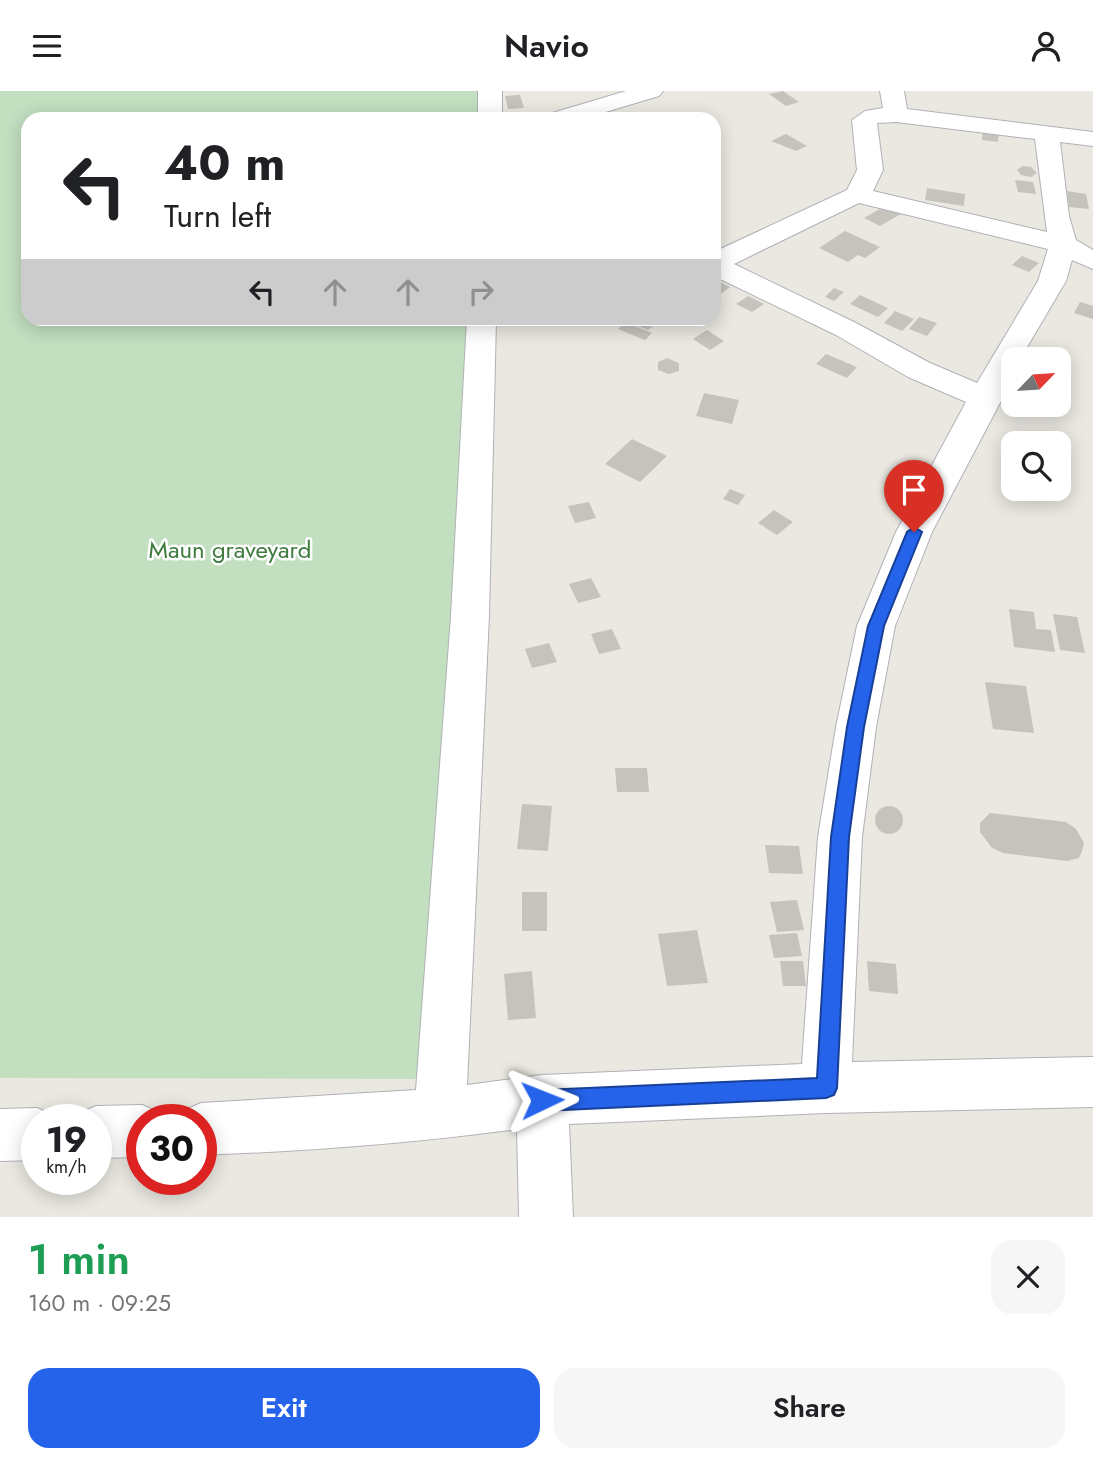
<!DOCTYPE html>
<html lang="en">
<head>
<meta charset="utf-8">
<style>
	body { margin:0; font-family:Jost,sans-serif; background:#f6f6f6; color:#202124; height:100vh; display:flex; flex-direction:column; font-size:26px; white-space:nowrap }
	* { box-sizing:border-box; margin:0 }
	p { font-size:23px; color:#757577 }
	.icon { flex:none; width:38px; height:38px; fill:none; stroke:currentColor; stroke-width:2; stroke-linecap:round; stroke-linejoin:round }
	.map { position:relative; height:1126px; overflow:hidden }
	.panel { display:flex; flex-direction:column; background:#fff; flex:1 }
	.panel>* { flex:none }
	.banner { position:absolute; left:21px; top:21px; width:700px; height:214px; border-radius:21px; box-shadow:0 4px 18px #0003; background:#fff; color:#202124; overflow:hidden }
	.needle { width:46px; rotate:65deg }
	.buttons { position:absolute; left:1001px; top:256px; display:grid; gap:14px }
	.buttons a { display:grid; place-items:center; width:70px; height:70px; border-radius:14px; background:#fff; box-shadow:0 4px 18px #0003; font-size:35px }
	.speed { position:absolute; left:21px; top:1013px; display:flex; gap:14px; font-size:35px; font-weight:700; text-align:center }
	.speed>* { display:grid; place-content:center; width:91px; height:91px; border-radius:50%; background:#fff; box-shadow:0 4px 18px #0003; line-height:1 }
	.speed small { font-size:18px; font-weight:400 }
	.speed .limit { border:10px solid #d22; background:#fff; color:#111 }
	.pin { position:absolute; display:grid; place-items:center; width:60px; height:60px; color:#fff; margin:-72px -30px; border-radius:50% 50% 50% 0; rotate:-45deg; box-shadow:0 0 7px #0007 }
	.pin .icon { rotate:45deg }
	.me { position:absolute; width:77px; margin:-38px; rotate:88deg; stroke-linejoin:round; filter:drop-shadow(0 0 5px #0008) }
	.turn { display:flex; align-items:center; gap:24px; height:147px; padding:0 28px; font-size:32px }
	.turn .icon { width:91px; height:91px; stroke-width:2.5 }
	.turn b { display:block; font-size:49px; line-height:60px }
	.lanes { display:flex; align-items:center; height:66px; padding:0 28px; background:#0003; justify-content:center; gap:35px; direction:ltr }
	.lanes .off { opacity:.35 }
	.round { display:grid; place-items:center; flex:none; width:74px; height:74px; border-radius:21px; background:#f6f6f6 }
	.head { display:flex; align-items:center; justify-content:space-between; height:119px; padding:0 28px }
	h1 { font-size:42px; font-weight:600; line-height:52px; color:#1e9e55 }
	.action { display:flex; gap:14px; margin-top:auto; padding:14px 28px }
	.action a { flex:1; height:80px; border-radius:21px; background:#2563eb; color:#fff; font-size:28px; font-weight:600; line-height:80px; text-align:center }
	.action a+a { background:#f6f6f6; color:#202124 }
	header { display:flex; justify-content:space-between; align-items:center; height:91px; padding:0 28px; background:#fff; font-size:32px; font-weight:600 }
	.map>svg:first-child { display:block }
	.green { fill:#c2dfc0 }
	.building { fill:#c6c3be }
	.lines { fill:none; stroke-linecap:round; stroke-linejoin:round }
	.street-casing { stroke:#afb2b5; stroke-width:2 }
	.street { fill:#fff; fill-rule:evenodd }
	.route { fill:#2563eb; stroke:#184099; stroke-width:2 }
	.labels { text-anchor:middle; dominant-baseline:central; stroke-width:5; stroke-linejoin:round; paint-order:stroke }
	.park-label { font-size:24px; fill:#3f7b3e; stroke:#fff }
</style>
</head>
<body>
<header><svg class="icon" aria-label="menu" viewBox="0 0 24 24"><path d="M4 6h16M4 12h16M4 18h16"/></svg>Navio<svg class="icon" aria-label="person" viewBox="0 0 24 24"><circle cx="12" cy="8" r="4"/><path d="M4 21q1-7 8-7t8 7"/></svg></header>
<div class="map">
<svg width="1093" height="1126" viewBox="0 0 1093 1126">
	<rect width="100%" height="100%" fill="#eae8e1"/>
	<!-- green -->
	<path class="green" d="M0 0H485L484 28H28V228H473L433 988 0 987Z"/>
	<!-- building -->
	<path class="building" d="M783 0 799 11 786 15 769 3Z
		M520 4 524 17 508 18 505 5Z
		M983 38 999 40 998 51 982 49Z
		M786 43 807 55 796 60 771 50Z
		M1022 75 1031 76 1037 82 1031 86 1021 84 1017 79Z
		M1015 89 1033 91 1036 103 1018 101Z
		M927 97 965 103 964 115 925 109Z
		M1067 100 1086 103 1089 118 1069 116Z
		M885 115 901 123 880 135 864 127Z
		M845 140 880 156 865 167 858 164 848 171 819 157Z
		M1022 165 1039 172 1029 181 1012 174Z
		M714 188 730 196 719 204 714 201Z
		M834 197 844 201 834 210 825 206Z
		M860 204 888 217 878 226 850 213Z
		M748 205 764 213 752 221 736 213Z
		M1080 211 1093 215V228L1074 222Z
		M895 220 914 228 902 240 884 232Z
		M919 226 937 232 927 245 909 238Z
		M621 228H661L648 239Z
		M625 231 652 242 645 249 618 238Z
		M707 239 724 250 710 259 693 248Z
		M826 263 857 276 847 287 816 273Z
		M667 267 679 272V280L669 283 658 279V271Z
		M704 302 739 309 732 333 696 325Z
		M632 348 667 365 640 391 605 373Z
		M730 398 745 404 738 414 723 408Z
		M589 411 596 427 575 432 568 415Z
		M774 419 793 431 777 444 758 432Z
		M591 487 601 506 578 512 569 493Z
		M1009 518 1034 521 1036 538 1051 539 1055 561 1014 556Z
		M1053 523 1077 526 1085 562 1060 559Z
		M612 538 621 558 599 563 591 543Z
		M549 552 557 571 532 577 525 558Z
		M985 591 1026 595 1034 642 993 638Z
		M615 677H647L649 701H617Z
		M522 713 552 715 548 760 517 758Z
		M875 729a14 14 0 1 1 28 0a14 14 0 1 1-28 0Z
		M990 722 1066 731 1076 738 1084 752 1082 760 1079 767 1067 770 1003 762 992 757 980 741V732Z
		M765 754 799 755 803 783 769 782Z
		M522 801H547V840H522Z
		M797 809 804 839 777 841 770 811Z
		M697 839 708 892 667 895 658 843Z
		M797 842 802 865 774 867 769 844Z
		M780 870H803L806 895H783Z
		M867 870 896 873 898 903 869 900Z
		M532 880 536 927 508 929 504 883Z"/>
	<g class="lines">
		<!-- street casing -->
		<g class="street-casing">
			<path id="street" d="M478 0H502V28H478Z
				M626 0H663L659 5 582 28H545L549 23Z
				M880 0H904L907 18 1093 41V55L1060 51 1069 125 1076 149 1093 159V178L1072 169 1066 190 1020 268H1013V282L1002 308 932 441 895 535 876 636 862 746 852 971 1093 966V1016L826 1022 569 1033 573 1126H519L517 1038C412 1052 307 1060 201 1064V1029H179L183 1020 201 1012 416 999 451 525 467 228H496L489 525 467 994 542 984 802 973 818 746 836 636 857 535 896 441 966 311 908 286 836 244 714 185V161L847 99 857 79 852 29 865 20 883 17ZM896 31 1035 48 1047 141 873 100 883 79 877 32ZM859 112 1048 158 1038 190 977 292 930 272 856 232 734 173Z
				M142 1014 160 1022 163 1029H142V1066L96 1067V1029H75L78 1023 96 1015Z
				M37 1017 55 1025 57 1029H37V1069L0 1070V1018Z"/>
		</g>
		<!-- street -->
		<use href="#street" class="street"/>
	</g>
	<!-- route -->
	<path class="route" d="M914 436 922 441 884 535 864 636 849 746 837 997 834 1004 826 1007 542 1020 534 1017 531 1009 534 1002 542 999 817 987 831 746 847 636 868 535 907 441Z"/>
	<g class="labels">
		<!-- park labels -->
		<g class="park-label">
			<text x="230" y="458">Maun graveyard</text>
		</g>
	</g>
</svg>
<div class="buttons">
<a><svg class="needle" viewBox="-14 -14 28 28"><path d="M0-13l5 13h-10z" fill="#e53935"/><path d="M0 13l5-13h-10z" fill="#757577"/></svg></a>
<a><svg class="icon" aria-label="search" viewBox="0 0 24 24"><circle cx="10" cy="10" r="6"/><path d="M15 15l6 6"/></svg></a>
</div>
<div class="speed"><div>19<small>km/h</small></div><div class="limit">30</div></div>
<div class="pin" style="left:914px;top:441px;background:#d93025"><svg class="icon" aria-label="arrive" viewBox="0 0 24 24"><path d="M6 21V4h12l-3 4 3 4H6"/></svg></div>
<svg class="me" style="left:542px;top:1009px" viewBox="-20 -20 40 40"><path d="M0-17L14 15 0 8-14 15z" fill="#2563eb" stroke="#fff" stroke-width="4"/></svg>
<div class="banner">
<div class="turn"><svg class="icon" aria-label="left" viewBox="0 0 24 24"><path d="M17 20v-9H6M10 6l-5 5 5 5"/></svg><div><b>40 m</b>Turn left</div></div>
<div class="lanes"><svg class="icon" aria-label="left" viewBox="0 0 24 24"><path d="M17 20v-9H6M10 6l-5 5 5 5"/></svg><svg class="icon off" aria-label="ahead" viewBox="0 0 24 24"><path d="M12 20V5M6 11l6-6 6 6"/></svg><svg class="icon off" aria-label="ahead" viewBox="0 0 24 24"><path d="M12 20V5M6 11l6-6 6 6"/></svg><svg class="icon off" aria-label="right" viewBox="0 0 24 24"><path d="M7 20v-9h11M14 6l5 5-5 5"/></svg></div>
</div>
</div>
<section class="panel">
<div class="head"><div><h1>1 min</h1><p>160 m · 09:25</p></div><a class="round"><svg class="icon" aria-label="close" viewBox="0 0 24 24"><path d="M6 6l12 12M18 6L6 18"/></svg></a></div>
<div class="action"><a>Exit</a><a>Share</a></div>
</section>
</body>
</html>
